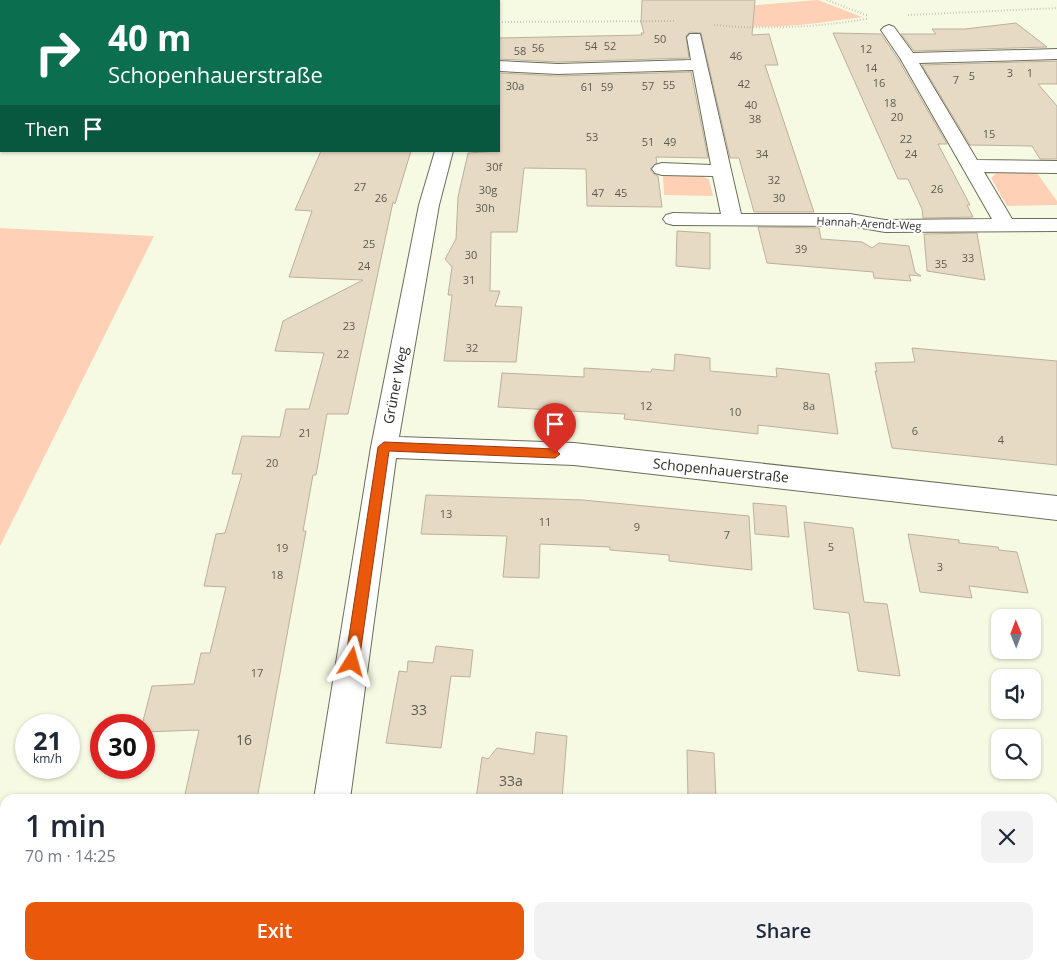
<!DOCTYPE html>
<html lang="en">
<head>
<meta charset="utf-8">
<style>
	body { margin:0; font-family:"Open Sans",sans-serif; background:#f2f2f3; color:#1f2937; height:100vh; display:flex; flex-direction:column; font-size:19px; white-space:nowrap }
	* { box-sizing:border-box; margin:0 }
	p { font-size:16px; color:#747a83 }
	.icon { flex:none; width:28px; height:28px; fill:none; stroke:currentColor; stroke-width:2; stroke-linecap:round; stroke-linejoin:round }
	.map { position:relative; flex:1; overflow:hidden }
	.sheet { position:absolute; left:0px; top:794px; width:1058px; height:176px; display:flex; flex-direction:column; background:#fff; border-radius:15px 15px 0 0; box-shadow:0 1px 4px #0004 }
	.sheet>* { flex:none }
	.banner { position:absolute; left:0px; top:0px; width:500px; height:152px; box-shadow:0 1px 4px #0004; background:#0b6e4f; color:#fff; overflow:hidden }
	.needle { width:32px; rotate:359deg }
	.buttons { position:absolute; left:991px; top:609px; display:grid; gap:10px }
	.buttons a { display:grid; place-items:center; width:50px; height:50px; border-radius:10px; background:#fff; box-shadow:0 1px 4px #0004; font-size:25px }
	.speed { position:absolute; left:15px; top:714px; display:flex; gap:10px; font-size:25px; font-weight:700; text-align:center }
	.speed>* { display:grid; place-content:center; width:65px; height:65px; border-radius:50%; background:#fff; box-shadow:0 1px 4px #0004; line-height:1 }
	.speed small { font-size:12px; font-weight:400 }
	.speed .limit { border:8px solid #d22; background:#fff; color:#111 }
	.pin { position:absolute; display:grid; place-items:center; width:42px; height:42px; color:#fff; margin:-51px -21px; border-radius:50% 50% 50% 0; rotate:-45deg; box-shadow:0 0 5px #0007 }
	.pin .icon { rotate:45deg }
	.me { position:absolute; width:55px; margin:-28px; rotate:8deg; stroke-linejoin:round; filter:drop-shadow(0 0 4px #0008) }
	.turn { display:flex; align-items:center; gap:18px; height:105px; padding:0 25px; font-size:22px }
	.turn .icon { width:65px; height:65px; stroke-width:2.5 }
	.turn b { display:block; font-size:35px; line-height:42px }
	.then { display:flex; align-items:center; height:48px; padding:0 25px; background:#0003; gap:10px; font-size:19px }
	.round { display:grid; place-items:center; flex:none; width:52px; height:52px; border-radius:10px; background:#f2f2f3 }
	.overview { display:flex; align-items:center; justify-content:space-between; height:85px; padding:0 25px }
	h1 { font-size:30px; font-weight:600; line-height:38px }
	.primary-button { display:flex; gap:10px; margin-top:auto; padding:10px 25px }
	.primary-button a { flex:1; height:58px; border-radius:10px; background:#ea580c; color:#fff; font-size:20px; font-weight:600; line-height:58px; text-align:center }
	.primary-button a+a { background:#f2f2f3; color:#1f2937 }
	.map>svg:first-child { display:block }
	.green { fill:#fed1b7 }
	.building { fill:#e6dac5; stroke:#bcb09c }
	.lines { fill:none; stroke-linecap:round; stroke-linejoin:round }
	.minor-casing { stroke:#6c6e5a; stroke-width:2 }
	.path { stroke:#9b9d8d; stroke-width:2; stroke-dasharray:0.5 2.5; stroke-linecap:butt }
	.minor { fill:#fff; fill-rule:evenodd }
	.route { fill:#ea580c; stroke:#983908 }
	.labels { text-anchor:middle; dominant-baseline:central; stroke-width:4; stroke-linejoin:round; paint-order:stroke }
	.number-label { font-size:11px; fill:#5c5a4e }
	.far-street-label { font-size:11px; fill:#2e3027; stroke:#fff }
	.street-label { font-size:14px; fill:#2e3027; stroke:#fff }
	.near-number-label { font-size:14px; fill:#5c5a4e }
</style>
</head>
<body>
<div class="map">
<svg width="1057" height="969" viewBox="0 0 1057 969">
	<rect width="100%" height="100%" fill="#f7fae3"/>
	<!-- green -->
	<path class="green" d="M0 0H429L1 1 0 130Z
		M818 0 862 17C818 23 771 31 727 24 708 21 689 16 670 12Z
		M998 172 1037 173 1057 201V205L1007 206 991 178Z
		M663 175 701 176 709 179 713 196 664 195Z
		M0 228 154 236 0 546Z"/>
	<!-- building -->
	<path class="building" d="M642 0H755L752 35 769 34 778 65H765L814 212H754L739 158H730L701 33 690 32 686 36 689 58 558 62 499 59V38L642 35 641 33H644L641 22Z
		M1016 23 1047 47 914 51 901 34H936L932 29H965Z
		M833 33 881 34 898 59 947 144H938L970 205H967L973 217 923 218 922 209 908 179H898Z
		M1057 61V84H1038L1057 106V159H1040L1032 146 970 145 922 65Z
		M691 72 708 158 656 157 657 163 650 169 654 174 658 176 662 207 587 206 586 169 524 168 517 232H491L490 291H500L495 306 522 307 516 362 444 361 452 295H448L452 267 445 259 456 239 458 197 468 153 499 151V73L558 76Z
		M321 151H411L395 204 393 202 348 414H327L316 475H313L303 531H306L257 799H184L199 730 144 732V725H142L152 686 194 684 201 653H210L226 587 204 586 216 534 225 533 242 474H232L242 436 280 437 286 409H309L324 353 275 351 283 321 363 280 289 277 312 211 295 210Z
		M758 227 819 228 821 239 862 242 872 248 879 243 909 246 915 272 921 276 909 275 911 281 874 278 873 272 767 263Z
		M677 231 710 233V269L676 266Z
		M977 233 985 280 927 271 924 234Z
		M912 348 1057 361V465L892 448 875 371 877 372 875 363 915 362Z
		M675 354 710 358V371L777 377 776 368 829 374 838 434 758 425V434L624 419 625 414 498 407 502 373 584 377V368L651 372 652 369 674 371Z
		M426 495 583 500 749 516 752 570 669 561V555L610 550V547L540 544 539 578 503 577 507 536 421 534Z
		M753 503 786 506 789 537 755 534Z
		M804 522 853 528 864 602 887 604 900 676 858 671 849 613 814 609Z
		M908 534 959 540V543L998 547 999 550 1017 552 1028 593 969 586 972 598 920 592Z
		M436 646 473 650 470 677 451 676 441 748 386 743 399 671 407 672 408 661 433 663Z
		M536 732 567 736 562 799H476L482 757 488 759 497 748 534 754Z
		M687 750 714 753 716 799H688Z"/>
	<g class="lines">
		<!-- minor casing -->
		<g class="minor-casing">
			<path id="minor" d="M482 0H496V1H482Z
				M889 25 894 27 913 53 1057 49V59L919 63 977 160 1057 161V173L984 172 1012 219H1057V231L885 232 850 226 673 225 666 223 663 219 666 215 673 213 721 214 713 176 662 175 655 173 652 169 655 165 662 163 711 165 693 70 558 74 499 71V61L558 64 691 60 687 37 690 34H700L741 214H850L885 220 992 219 900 58 881 30 884 27Z
				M435 151H453L439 205 399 437 574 443 1057 496V520L574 465 396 458 350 799H314L371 447 419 205Z
				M287 965H327V969H287Z"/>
		</g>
		<!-- path -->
		<path class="path" d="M827 0 868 16
			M908 15 1057 8
			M499 22 676 21
			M714 25C766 30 816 27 867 19"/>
		<!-- minor -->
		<use href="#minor" class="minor"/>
	</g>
	<!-- route -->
	<path class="route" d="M384 442 555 449 560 454 555 458 389 451 359 662 357 666 352 668 347 666 345 662 378 447Z"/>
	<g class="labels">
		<!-- number labels -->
		<g class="number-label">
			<text x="660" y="38">50</text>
			<text x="591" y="45">54</text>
			<text x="610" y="45">52</text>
			<text x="538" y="47">56</text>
			<text x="866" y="48">12</text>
			<text x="520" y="50">58</text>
			<text x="736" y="55">46</text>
			<text x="871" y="67">14</text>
			<text x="1010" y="72">3</text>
			<text x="1030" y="72">1</text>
			<text x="972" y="75">5</text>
			<text x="956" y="79">7</text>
			<text x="879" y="82">16</text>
			<text x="744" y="83">42</text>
			<text x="669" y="84">55</text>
			<text x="515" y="85">30a</text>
			<text x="648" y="85">57</text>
			<text x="587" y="86">61</text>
			<text x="607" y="86">59</text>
			<text x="890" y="102">18</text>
			<text x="751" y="104">40</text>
			<text x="897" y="116">20</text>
			<text x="755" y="118">38</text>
			<text x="989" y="133">15</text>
			<text x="592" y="136">53</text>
			<text x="906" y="138">22</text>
			<text x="648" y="141">51</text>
			<text x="670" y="141">49</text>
			<text x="762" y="153">34</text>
			<text x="911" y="153">24</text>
			<text x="494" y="166">30f</text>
			<text x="774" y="179">32</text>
			<text x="360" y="186">27</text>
			<text x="937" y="188">26</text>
			<text x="488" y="189">30g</text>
			<text x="598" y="192">47</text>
			<text x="621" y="192">45</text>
			<text x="381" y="197">26</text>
			<text x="779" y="197">30</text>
			<text x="485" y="207">30h</text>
			<text x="369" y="243">25</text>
			<text x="801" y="248">39</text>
			<text x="471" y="254">30</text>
			<text x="968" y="257">33</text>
			<text x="941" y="263">35</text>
			<text x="364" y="265">24</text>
			<text x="469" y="279">31</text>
			<text x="349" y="325">23</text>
			<text x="472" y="347">32</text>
			<text x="343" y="353">22</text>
			<text x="646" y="405">12</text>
			<text x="809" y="405">8a</text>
			<text x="735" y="411">10</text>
			<text x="915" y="430">6</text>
			<text x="305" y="432">21</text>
			<text x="1001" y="439">4</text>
			<text x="272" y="462">20</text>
			<text x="446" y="513">13</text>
			<text x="545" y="521">11</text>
			<text x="637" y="526">9</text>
			<text x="727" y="534">7</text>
			<text x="831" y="546">5</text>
			<text x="282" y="547">19</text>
			<text x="940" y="566">3</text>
			<text x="277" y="574">18</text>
			<text x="257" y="672">17</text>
		</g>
		<!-- far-street labels -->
		<g class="far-street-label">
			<text transform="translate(869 223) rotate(3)">Hannah-Arendt-Weg</text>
		</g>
		<!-- street labels -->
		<g class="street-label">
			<text transform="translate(395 385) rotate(-79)">Grüner Weg</text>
			<text transform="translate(721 470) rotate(6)">Schopenhauerstraße</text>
		</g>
		<!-- near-number labels -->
		<g class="near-number-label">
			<text x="419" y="709">33</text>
			<text x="244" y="739">16</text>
			<text x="511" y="780">33a</text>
		</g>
	</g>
</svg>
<div class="buttons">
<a><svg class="needle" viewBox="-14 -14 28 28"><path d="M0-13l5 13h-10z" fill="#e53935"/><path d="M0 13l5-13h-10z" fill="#747a83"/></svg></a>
<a><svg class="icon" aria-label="sound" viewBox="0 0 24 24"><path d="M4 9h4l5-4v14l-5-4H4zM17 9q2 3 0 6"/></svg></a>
<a><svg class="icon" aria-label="search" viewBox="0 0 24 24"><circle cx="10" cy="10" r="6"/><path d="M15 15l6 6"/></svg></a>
</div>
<div class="speed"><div>21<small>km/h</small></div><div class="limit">30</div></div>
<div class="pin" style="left:555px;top:454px;background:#d93025"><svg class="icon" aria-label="arrive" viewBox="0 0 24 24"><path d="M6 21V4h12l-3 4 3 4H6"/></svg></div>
<svg class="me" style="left:352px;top:662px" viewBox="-20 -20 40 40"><path d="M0-17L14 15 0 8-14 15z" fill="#ea580c" stroke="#fff" stroke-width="4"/></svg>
<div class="banner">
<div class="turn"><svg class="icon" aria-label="right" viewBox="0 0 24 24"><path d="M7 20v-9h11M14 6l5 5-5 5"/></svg><div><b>40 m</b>Schopenhauerstraße</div></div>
<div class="then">Then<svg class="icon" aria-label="arrive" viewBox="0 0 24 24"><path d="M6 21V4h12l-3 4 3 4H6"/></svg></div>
</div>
<section class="sheet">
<div class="overview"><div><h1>1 min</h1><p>70 m · 14:25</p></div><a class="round"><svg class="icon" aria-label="close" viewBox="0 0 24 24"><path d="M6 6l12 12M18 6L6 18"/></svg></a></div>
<div class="primary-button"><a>Exit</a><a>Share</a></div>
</section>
</div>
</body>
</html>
